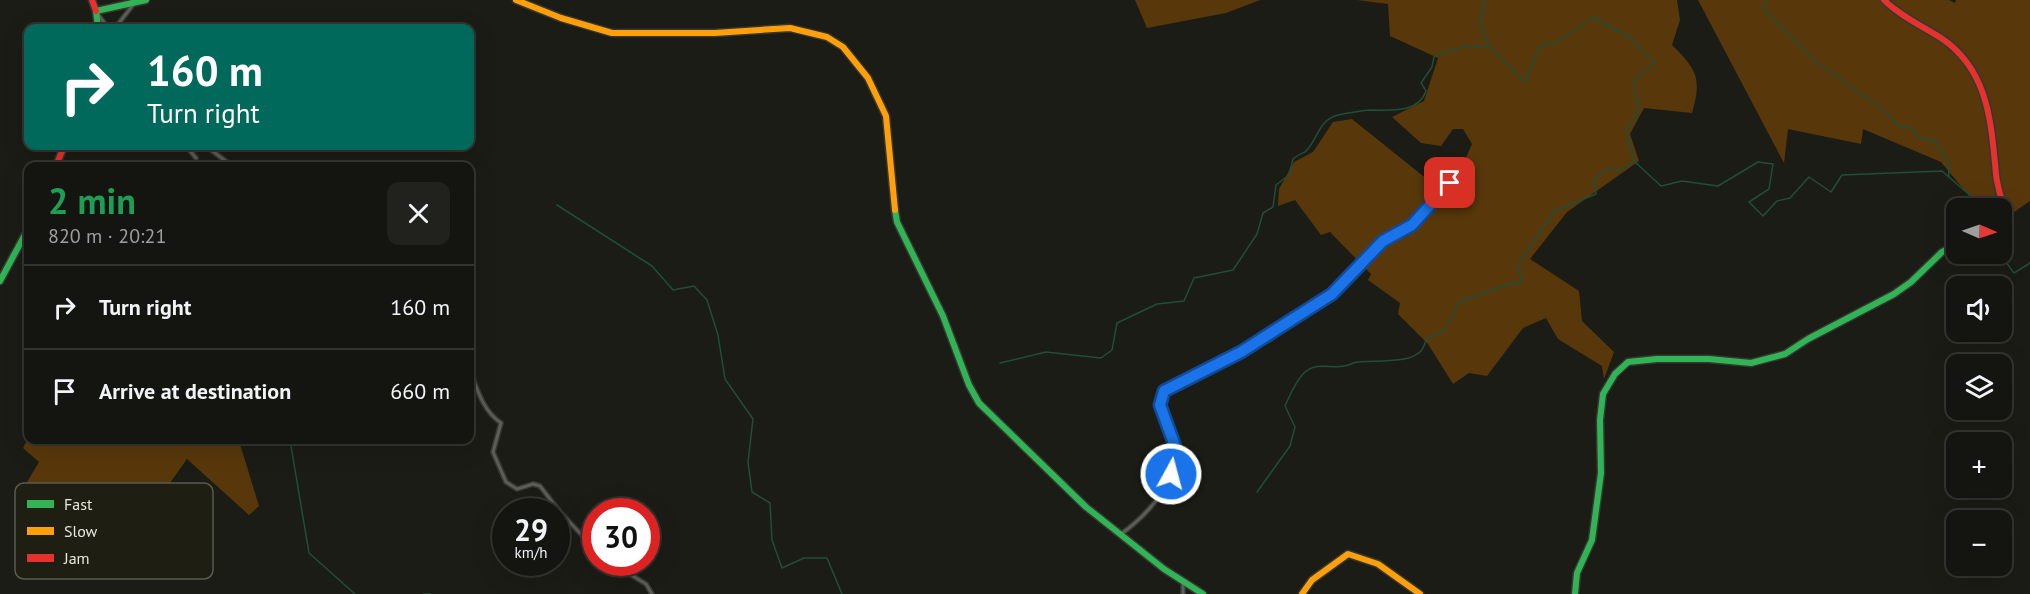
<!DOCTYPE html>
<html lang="en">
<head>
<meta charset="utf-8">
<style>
	body { margin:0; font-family:"PT Sans",sans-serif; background:#21221e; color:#f1f3f6; height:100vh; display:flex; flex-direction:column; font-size:22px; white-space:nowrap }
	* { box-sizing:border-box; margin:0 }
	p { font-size:20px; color:#9d9f9f }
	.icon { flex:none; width:33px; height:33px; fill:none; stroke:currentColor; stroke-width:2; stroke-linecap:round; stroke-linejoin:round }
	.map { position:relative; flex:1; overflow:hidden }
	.sheet { position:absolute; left:24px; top:162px; width:450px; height:282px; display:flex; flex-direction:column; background:#141510; border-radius:12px; box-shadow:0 6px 24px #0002,0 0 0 2px #333430 }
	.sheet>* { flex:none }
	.hud { position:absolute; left:24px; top:24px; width:450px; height:126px; border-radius:12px; box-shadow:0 6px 24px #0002,0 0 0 2px #333430; background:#00695c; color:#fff; overflow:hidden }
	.needle { width:39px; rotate:92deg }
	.fabs { position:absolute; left:1946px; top:198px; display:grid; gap:12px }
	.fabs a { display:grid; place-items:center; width:66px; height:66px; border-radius:12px; background:#141510; box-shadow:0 6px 24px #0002,0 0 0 2px #333430; font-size:30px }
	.speed { position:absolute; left:492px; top:498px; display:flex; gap:12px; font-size:30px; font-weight:700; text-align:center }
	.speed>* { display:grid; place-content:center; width:78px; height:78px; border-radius:50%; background:#141510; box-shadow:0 6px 24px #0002,0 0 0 2px #333430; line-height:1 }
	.speed small { font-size:15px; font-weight:400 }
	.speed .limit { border:9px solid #d22; background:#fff; color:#111 }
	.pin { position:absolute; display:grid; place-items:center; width:51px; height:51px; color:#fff; margin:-26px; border-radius:12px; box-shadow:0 3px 9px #0006 }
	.me { position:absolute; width:66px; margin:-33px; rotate:7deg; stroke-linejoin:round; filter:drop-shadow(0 0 4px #0008) }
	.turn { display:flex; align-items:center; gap:21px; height:126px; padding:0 24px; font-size:27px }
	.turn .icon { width:78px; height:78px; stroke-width:2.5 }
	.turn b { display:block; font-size:42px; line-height:51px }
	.round { display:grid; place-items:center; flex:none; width:63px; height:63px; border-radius:12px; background:#21221e }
	.head { display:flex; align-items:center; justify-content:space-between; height:102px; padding:0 24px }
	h1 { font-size:36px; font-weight:700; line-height:45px; color:#1e9e55 }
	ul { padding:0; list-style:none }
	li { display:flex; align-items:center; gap:18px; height:84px; padding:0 24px; border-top:2px solid #333430 }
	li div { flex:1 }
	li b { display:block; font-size:22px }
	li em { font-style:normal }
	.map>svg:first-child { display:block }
	.green { fill:#58380b }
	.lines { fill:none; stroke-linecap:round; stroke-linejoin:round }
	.stream { stroke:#204e36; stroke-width:1.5 }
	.street-casing { stroke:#363732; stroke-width:6 }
	.fast-casing { stroke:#363732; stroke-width:9 }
	.slow-casing { stroke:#363732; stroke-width:9 }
	.jam-casing { stroke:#363732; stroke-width:9 }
	.street { stroke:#5c5d57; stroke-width:3 }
	.fast { stroke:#30b455; stroke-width:6 }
	.slow { stroke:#ff9f0a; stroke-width:6 }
	.jam { stroke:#e5322d; stroke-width:6 }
	.route-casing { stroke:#114b97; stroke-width:15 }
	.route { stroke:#1a73e8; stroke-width:10 }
	.key { fill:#1e1f12; stroke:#5a5b4f; stroke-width:1.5 }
	.key-label { font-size:16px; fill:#e6e7de }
</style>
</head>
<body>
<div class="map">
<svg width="2030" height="594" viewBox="0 0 2030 594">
	<rect width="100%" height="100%" fill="#1b1c15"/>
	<!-- green -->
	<path class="green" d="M1135 0H1260L1226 13 1147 28Z
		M1357 0H1677L1680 20 1672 45C1697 70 1702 78 1692 113L1644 108 1630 134 1639 161 1567 212 1530 259 1579 291 1582 321 1614 352 1604 379 1602 366 1558 339 1546 318 1523 328 1487 376 1469 373 1453 384 1428 344 1398 314 1400 303 1368 280 1371 274 1330 232 1321 235 1295 200 1278 206 1279 189 1294 162 1313 152 1333 122 1352 119 1438 188 1460 171 1472 144 1463 129H1453L1441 146 1421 143 1392 117 1424 101 1438 58 1390 36 1388 4Z
		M1698 0H1949L1955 3 1956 0H2030V201L2001 221V208H1979L1941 162 1863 129 1861 144 1788 129 1784 163Z
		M28 439 243 440 240 444 259 506 249 515 187 459 162 494 183 508 181 540 166 536 139 557 110 539 84 567 59 554 17 499 39 462 23 448Z"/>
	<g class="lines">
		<!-- stream -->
		<path class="stream" d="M1485 0 1480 24 1489 46 1525 82 1540 45 1556 43 1593 17 1631 38 1655 63 1633 81 1639 111 1626 129 1634 161 1661 186 1682 181 1718 186 1758 162 1773 164 1769 189 1749 202 1763 216 1777 201 1790 198 1809 177 1831 192 1842 175 1942 171 1973 198 1978 208
			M1766 0 1765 11 1815 61 1884 111 1900 127 1911 128 1918 137 1935 141 1948 162 1949 177
			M557 205 652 266 673 290 694 286 707 300 718 335 725 379 753 419 748 462 752 492 770 503 772 540 782 568 804 558H827L842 594
			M2000 254 2014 273 2030 263
			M1000 363 1046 352 1101 358 1112 350 1117 323 1157 304 1184 301 1194 278 1233 270 1257 234 1263 213 1273 207 1276 185 1289 175 1293 159C1296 156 1301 154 1305 152 1318 140 1318 120 1338 115 1348 113 1360 111 1370 110 1389 110 1418 114 1426 91L1421 83 1432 67 1434 57C1451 47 1469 46 1488 46
			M290 440 309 553 355 594
			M1257 492 1290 446 1295 427 1285 406C1290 395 1295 382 1304 373 1317 361 1331 369 1344 366 1349 366 1353 362 1358 362 1373 360 1410 364 1421 351 1424 348 1425 342 1427 338L1444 331 1459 302 1511 283 1520 284 1522 280 1518 265 1554 211 1596 194 1594 178 1607 169 1620 171 1633 161
			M423 594H430"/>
		<!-- street casing -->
		<g class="street-casing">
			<path id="street" d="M97 13 108 28
				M115 28 133 5
				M186 146 196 158
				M206 146 232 166
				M470 370C477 389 483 411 501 423L493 452 506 482 517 489 533 484 540 486 560 512 596 550
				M1121 534C1146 516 1183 478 1174 443 1169 422 1154 413 1165 391L1241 352 1332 295 1383 241 1412 225 1422 216 1450 183
				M610 562 646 584 652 594
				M1183 594V582"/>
		</g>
		<!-- fast casing -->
		<g class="fast-casing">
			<path id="fast" d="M98 28 96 11 146 0
				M895 210 897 222 943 316 969 385 979 403 1086 507 1164 569 1203 594
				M0 281 28 229
				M1575 594 1577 573 1592 540 1601 473 1600 420 1603 394 1615 374 1628 362 1657 359H1709L1751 363 1785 354 1808 339 1894 294 1911 282 1942 252 1956 245"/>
		</g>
		<!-- slow casing -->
		<g class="slow-casing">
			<path id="slow" d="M516 0 561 18 612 33H715L790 28 827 37 843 47 868 78 886 116 895 210
				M1302 594 1312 580 1348 554 1378 564 1420 594"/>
		</g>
		<!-- jam casing -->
		<g class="jam-casing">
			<path id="jam" d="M92 0 96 11
				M1884 0C1900 16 1922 26 1941 38 1989 70 1991 123 1996 174 1997 188 2008 219 2007 227L2001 230
				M56 166 64 146"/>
		</g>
		<!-- street -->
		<use href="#street" class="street"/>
		<!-- fast -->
		<use href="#fast" class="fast"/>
		<!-- slow -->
		<use href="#slow" class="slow"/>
		<!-- jam -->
		<use href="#jam" class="jam"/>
	</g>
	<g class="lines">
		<!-- route casing -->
		<g class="route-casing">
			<path id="route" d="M1171 474 1175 446 1160 405 1164 391 1241 352 1332 294 1383 241 1412 225 1450 183"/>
		</g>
		<!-- route -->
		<use href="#route" class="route"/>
	</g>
	<!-- legend -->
	<rect x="15" y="483" width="198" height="96" rx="9" class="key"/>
	<rect x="27" y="500" width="27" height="8" fill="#30b455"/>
	<rect x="27" y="527" width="27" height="8" fill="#ff9f0a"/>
	<rect x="27" y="554" width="27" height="8" fill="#e5322d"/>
	<g class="key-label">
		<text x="64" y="510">Fast</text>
		<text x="64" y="537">Slow</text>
		<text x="64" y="564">Jam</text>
	</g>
</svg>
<div class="fabs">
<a><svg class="needle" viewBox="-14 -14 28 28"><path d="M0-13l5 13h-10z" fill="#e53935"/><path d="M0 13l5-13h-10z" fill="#9d9f9f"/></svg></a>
<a><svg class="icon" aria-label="sound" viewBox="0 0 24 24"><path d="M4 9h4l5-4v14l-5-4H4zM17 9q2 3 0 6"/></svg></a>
<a><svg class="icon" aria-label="layers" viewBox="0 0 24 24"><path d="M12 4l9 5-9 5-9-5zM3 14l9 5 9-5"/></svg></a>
<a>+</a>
<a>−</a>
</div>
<div class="speed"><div>29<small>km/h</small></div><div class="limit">30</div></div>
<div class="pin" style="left:1450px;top:183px;background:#d93025"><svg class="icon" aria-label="arrive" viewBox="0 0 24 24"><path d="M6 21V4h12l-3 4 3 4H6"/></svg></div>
<svg class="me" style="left:1171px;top:474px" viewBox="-20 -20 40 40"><circle r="17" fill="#1a73e8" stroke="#fff" stroke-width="3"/><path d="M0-11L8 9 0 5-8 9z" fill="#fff"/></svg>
<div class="hud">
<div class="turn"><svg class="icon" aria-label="right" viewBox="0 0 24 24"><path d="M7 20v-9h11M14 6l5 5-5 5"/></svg><div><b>160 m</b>Turn right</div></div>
</div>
<section class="sheet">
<div class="head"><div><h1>2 min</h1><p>820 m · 20:21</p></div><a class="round"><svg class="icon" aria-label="close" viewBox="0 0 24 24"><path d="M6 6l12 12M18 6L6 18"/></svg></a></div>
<ul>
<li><svg class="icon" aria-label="right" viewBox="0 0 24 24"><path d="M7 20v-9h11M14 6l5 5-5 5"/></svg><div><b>Turn right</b></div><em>160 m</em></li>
<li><svg class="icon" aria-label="arrive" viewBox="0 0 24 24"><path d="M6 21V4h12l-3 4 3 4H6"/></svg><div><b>Arrive at destination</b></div><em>660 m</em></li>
</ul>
</section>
</div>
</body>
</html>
